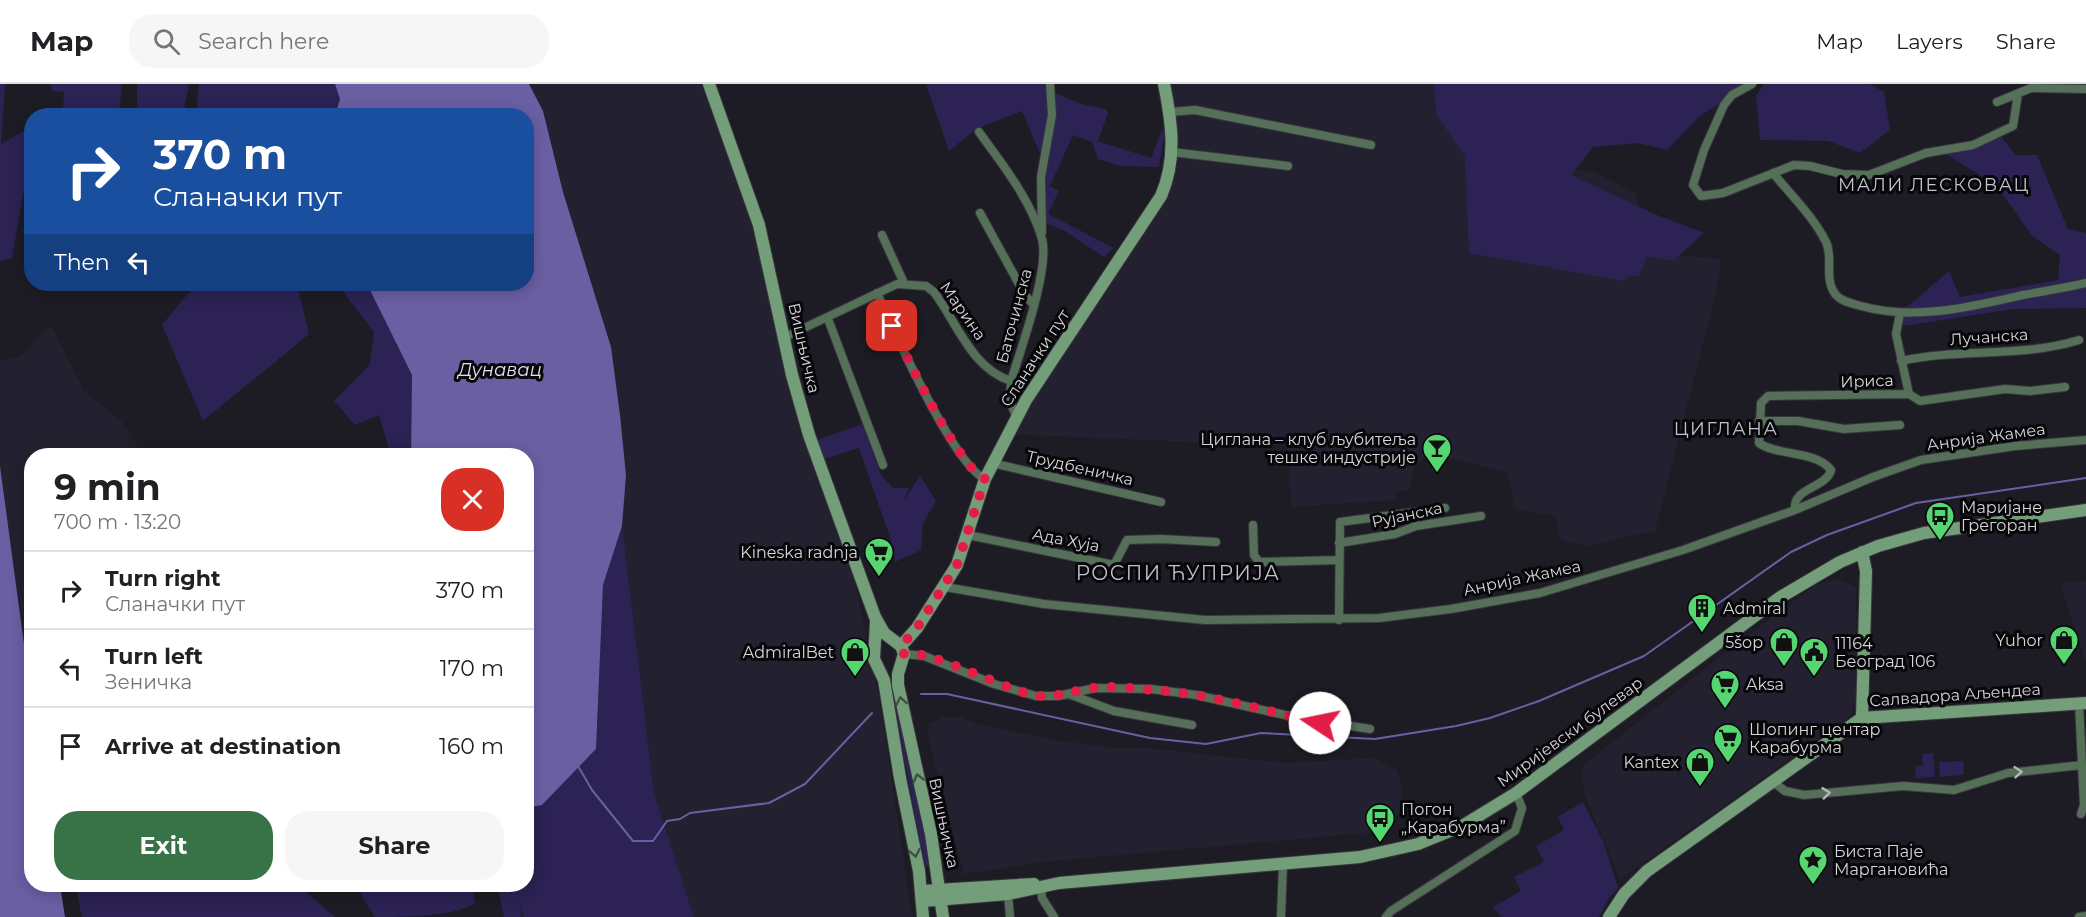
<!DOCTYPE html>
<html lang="en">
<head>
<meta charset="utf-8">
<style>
	body { margin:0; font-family:Montserrat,sans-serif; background:#f6f6f6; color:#202124; height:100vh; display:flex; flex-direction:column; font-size:22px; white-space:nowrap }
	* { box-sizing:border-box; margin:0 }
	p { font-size:20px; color:#757577 }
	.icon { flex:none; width:33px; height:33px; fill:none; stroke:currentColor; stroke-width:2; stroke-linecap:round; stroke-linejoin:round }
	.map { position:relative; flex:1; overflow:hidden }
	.sheet { position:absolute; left:24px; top:364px; width:510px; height:444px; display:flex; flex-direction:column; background:#fff; border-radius:24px; box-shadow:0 3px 15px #0003 }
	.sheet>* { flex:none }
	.top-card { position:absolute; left:24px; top:24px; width:510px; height:183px; border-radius:24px; box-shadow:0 3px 15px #0003; background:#1a4fa0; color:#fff; overflow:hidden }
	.pin { position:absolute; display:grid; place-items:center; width:51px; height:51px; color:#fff; margin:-26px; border-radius:12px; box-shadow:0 3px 9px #0006 }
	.me { position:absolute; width:66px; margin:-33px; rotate:281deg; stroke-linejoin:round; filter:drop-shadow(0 0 4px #0008) }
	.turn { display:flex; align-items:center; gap:21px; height:126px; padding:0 30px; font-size:27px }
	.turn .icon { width:78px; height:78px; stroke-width:2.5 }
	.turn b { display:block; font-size:42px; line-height:51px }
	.then { display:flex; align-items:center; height:57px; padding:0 30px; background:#0003; gap:12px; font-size:22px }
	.round { display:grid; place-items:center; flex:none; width:63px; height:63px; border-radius:24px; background:#f6f6f6 }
	.head { display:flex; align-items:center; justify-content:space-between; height:102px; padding:0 30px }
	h1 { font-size:36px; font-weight:700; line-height:45px }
	.action { display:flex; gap:12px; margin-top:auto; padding:12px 30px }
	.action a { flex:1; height:69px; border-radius:24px; background:#387247; color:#fff; font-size:24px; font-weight:700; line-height:69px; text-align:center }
	.action a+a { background:#f6f6f6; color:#202124 }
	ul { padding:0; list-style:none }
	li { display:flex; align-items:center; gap:18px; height:78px; padding:0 30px; border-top:2px solid #e0e0e0 }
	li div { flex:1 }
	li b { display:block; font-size:22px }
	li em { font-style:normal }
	header { display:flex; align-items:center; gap:36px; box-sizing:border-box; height:84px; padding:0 30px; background:#fff; border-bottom:2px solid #e0e0e0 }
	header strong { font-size:28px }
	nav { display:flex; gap:33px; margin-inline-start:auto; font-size:21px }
	.search { width:420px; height:54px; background:#f6f6f6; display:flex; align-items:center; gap:15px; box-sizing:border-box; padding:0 21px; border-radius:24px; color:#757577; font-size:22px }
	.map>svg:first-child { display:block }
	.built { fill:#23212f }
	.green { fill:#2c2253 }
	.water { fill:#6a5fa3 }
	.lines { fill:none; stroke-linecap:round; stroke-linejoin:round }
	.stream { stroke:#6a5fa3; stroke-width:2 }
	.street-casing { stroke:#37363d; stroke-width:10 }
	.secondary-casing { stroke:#37363d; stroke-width:14 }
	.street { stroke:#556f58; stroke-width:8 }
	.secondary { stroke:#749e79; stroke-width:12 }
	.oneway { stroke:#3e5242 }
	.oneway2 { stroke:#afb6b3 }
	.route { stroke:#e11d48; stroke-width:10; stroke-dasharray:0 18 }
	.labels { text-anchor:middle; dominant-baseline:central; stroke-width:6; stroke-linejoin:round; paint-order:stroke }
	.street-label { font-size:16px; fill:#d5d5da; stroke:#07070a }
	.poi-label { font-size:16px; fill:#d5d5da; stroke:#07070a; text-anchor:start }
	.neighbourhood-label { font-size:18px; letter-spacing:1.5px; fill:#c1c0cc; stroke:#07070a }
	.water-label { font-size:18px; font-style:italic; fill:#e1dff3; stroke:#07070a }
	.quarter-label { font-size:20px; letter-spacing:1.5px; fill:#c1c0cc; stroke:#07070a }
</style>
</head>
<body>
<header>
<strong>Map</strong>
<div class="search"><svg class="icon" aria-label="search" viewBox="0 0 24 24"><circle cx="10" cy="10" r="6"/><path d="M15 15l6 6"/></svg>Search here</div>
<nav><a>Map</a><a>Layers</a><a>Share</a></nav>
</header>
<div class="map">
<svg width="2086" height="833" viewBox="0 0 2086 833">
	<rect width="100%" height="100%" fill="#1d1c24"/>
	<!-- built -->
	<path class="built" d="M529 0H704L742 97 781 253 849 472 880 618 912 833H521L519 813 526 801 527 724 542 721 626 391 611 263 563 108 543 27Z
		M1164 0H1433L1437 32 1465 73 1595 88 1634 108 1656 169 1721 175 1715 212 1655 447 1585 462 1561 456 1555 432 1514 424 1508 389 1430 369 1414 384 1409 407H1396L1395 416 1291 423 1288 362 1006 350 1169 89Z
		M51 241 84 307 122 338 144 372H32L31 612 0 382V276L21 272Z
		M1837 495 1856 503V608L1852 631 1620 795 1584 710 1582 682 1743 555 1816 501Z
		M2086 497V579L2060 499Z
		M944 633H960L977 640 1060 657 1115 664H1148L1284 679 1374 674 1396 685 1401 698 1403 726 1374 748 1042 778 964 790 927 649 928 640Z"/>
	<!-- green -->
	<path class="green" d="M0 0H5L1 60 31 43V63L12 174 0 177Z
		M51 0H122L119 31 63 26 64 8 52 7Z
		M137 0H189L183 31H137Z
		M199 0H335L340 15 335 31 196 32Z
		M926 0H1044L1046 5 1081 20 1106 25 1108 29 1098 57 1151 74 1162 46H1165L1159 83 1120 82 1098 75 1092 58 1073 51 1050 102 1059 107 1048 130 1114 164 1104 173 1063 146 1045 139V82L1022 27 976 45 949 67Z
		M1433 0H1750L1700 32 1667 66 1638 59 1593 63 1571 91 1657 131 1704 149 1673 177 1647 172 1639 192H1629L1623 197 1469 169 1465 73 1437 32Z
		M1764 0H1870L1884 8 1890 46 1860 69 1828 57 1760 56 1756 12Z
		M1999 50 2016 71H2037L2068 145 2086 149V224L2013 225 1897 243 1900 229 1949 187 1960 213 2058 196 2060 171 2032 152 1996 101 1941 67Z
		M196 200H297L309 250 203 337 162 241Z
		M337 200H367L412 291 411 372H391L379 331 355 341 334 317 370 280 374 248Z
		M862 340 881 391 893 404H909L904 417 920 391 936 417 923 439 921 466 895 478 894 465 859 364 824 375 817 356Z
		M622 442 654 710 694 833H524L520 820 521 833H504L497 801H526L527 724 542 721 596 665 603 501Z
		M892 594 931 782 925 783 889 595Z
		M1933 669 1935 693 1916 694 1915 682 1923 681 1922 670Z
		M1963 677 1964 691 1940 693 1939 678Z
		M1583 718 1603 757 1618 804 1609 814 1599 833H1501L1493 823 1521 807 1514 793 1544 778 1536 762 1564 746 1558 733Z
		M75 801H298L335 833H82Z
		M355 801H473L475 820C448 833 406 833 375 833Z"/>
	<!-- water -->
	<path class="water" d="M335 0H529L543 27 563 108 611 263 620 331 626 391 622 442 603 501 596 665 542 721 527 724 526 372H411L412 291 367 200H526V32L335 31 340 15Z
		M0 382 31 612 32 801H60L65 833H0Z"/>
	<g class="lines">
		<!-- stream -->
		<path class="stream" d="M921 610H947L1150 654 1206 660 1261 649 1375 655 1456 642 1490 634 1539 617 1644 572 1791 468 1827 451 1916 419 2086 394
			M578 682 592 706 633 757H653L667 737 680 735 690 729 769 719 805 700 872 629"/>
		<!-- street casing -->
		<g class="street-casing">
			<path id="street" d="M1752 0 1732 11 1724 21 1704 66 1693 101 1701 112 1723 109 1794 81 1810 82 1842 90 1869 91 1926 69 1973 61 2013 42 2018 10
				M1997 18 2031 4 2086 5
				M1170 28 1195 26 1371 61
				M979 48C1002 80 1031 116 1042 155 1050 184 1021 265 1011 297
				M1172 68 1288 82
				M1773 89C1791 111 1813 132 1826 158 1834 175 1823 195 1836 211 1842 218 1852 219 1861 222 1915 237 1970 223 2023 211 2044 207 2065 204 2086 199
				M980 129 1025 211 1033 220
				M1042 148 1041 93 1052 31 1050 0
				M882 151 904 199
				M877 209C893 245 954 381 985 395
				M1900 229 1896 250 1909 310
				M828 235 883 381
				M783 254 897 200 926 202 934 208C957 239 972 285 1011 297L1010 317 1016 332
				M1901 277C1960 264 2021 274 2079 256
				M1759 337H1798L1844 345 1900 341
				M992 379 1161 418
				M1795 426C1792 403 1826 405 1831 386 1816 366 1776 372 1759 359L1761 319 1768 312 1909 310 1920 317 2005 305 2030 307 2065 303
				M1253 441 1254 471 1259 478 1339 476
				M968 451 1114 481 1127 456 1161 455 1216 458
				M1339 459 1395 450 1416 442 1481 432
				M945 503 1044 520 1205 536 1379 534 1451 525 1540 509 1683 466 1795 426 1873 393 1921 376 2015 362 2086 356
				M1339 536 1340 438 1445 424
				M904 570 924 572 994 600 1036 612H1058L1095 604 1151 605 1196 611 1294 633 1370 645
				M1069 610 1114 627 1192 641
				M2079 619 2084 721 2081 730
				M1772 697 1785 707 1804 711 1903 702 1954 706 2008 689 2082 681
				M1041 802 1042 814 1054 833
				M1008 810 1010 833
				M1281 833 1283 780
				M1386 833 1391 827 1515 747 1522 724 1516 709
				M2079 833 2086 832"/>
		</g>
		<!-- secondary casing -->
		<g class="secondary-casing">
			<path id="secondary" d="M709 0 759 141 792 291 809 351 875 533 884 549 901 562 904 570 898 590V601L931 750 943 833
				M876 537 874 575 884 596 900 694 919 787 923 833
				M901 562 917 544 957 481 985 395 1026 316 1161 112C1177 75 1172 39 1164 0
				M1862 634 1866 487 1862 468
				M922 807 1034 800
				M923 817 1008 810 1059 799 1360 773 1418 760 1462 742 1516 709 1779 514 1840 478 1878 462 1924 449 2086 426
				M1609 833 1624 810 1647 787 1862 634 2086 619"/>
		</g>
		<!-- street -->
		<use href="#street" class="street"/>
		<!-- secondary -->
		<use href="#secondary" class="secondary"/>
	</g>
	<!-- one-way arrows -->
	<defs><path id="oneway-chevron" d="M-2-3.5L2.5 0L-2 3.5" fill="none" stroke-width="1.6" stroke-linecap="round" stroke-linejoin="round" transform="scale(1.5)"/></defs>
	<g class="oneway">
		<use href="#oneway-chevron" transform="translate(901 617) rotate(-100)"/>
		<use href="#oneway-chevron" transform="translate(918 694) rotate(-104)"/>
		<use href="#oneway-chevron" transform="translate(915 769) rotate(79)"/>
	</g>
	<g class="oneway2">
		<use href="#oneway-chevron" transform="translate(2018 688) rotate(-5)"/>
		<use href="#oneway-chevron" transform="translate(1826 709) rotate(-7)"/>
	</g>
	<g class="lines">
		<!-- route -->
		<path class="route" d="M892 242C906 271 959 384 985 395L957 481 917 544 901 562 904 570C927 564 1003 605 1033 611 1053 615 1068 608 1087 605 1107 601 1130 604 1151 606 1208 609 1264 627 1320 639"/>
	</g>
	<!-- icons -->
	<defs>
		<g id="bar-pin" transform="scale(1.5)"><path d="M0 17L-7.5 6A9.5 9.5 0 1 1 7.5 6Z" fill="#56d671" stroke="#07070a"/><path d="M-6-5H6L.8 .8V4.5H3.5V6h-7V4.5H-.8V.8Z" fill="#111"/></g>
		<g id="bus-pin" transform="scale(1.5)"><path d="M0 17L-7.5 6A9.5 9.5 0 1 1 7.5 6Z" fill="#56d671" stroke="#07070a"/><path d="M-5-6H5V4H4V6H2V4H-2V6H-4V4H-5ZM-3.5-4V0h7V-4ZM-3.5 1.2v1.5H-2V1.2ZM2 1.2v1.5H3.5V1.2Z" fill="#111"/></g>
		<g id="supermarket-pin" transform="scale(1.5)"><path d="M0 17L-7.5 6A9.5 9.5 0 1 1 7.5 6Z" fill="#56d671" stroke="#07070a"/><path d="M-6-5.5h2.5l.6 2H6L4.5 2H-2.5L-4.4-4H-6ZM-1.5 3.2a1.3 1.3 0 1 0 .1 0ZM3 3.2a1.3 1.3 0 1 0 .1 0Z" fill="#111"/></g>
		<g id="building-pin" transform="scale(1.5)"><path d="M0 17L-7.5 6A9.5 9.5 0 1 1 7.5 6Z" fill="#56d671" stroke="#07070a"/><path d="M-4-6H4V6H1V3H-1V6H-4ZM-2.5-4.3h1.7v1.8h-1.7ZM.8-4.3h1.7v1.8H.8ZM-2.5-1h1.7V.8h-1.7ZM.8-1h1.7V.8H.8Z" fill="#111"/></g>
		<g id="shop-pin" transform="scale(1.5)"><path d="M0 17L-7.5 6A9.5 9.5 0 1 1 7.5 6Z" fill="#56d671" stroke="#07070a"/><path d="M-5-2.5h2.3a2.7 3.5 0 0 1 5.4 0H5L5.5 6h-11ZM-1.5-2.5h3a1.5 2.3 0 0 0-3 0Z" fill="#111"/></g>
		<g id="civic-pin" transform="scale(1.5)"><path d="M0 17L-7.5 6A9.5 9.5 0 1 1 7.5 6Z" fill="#56d671" stroke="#07070a"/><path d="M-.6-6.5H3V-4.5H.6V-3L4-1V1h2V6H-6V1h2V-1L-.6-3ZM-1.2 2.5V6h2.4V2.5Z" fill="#111"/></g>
		<g id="sight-pin" transform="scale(1.5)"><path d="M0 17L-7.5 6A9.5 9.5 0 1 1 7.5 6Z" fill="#56d671" stroke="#07070a"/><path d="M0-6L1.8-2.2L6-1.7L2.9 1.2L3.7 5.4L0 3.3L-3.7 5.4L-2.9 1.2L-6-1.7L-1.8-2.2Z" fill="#111"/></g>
	</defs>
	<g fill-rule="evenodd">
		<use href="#bar-pin" x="1437" y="364"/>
		<use href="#bus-pin" x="1940" y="432"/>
		<use href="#supermarket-pin" x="879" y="468"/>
		<use href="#building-pin" x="1702" y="524"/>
		<use href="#shop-pin" x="2064" y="556"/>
		<use href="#shop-pin" x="1784" y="558"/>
		<use href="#shop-pin" x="855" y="568"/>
		<use href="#civic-pin" x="1814" y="568"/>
		<use href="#supermarket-pin" x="1725" y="600"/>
		<use href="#supermarket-pin" x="1728" y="654"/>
		<use href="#shop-pin" x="1700" y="678"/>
		<use href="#bus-pin" x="1380" y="734"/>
		<use href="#sight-pin" x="1813" y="776"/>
	</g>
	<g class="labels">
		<!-- street labels -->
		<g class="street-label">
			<text transform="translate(963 227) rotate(55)">Марина</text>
			<text transform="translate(1014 232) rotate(-75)">Баточинска</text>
			<text transform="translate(1989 253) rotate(-4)">Лучанска</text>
			<text transform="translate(804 264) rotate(77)">Вишњичка</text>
			<text transform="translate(1035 274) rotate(-57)">Сланачки пут</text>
			<text transform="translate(1867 297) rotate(-2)">Ириса</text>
			<text transform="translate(1986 353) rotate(-8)">Анрија Жамеа</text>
			<text transform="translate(1080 384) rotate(13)">Трудбеничка</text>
			<text transform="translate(1407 431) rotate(-12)">Рујанска</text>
			<text transform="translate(1066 456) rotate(11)">Ада Хуја</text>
			<text transform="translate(1522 494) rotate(-12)">Анрија Жамеа</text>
			<text transform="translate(1955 611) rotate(-4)">Салвадора Аљендеа</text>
			<text transform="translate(1570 648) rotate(-36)">Миријевски булевар</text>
			<text transform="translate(944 739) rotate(78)">Вишњичка</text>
		</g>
		<!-- poi labels -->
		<g class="poi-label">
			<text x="1416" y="355" text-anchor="end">Циглана – клуб љубитеља<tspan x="1416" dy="18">тешке индустрије</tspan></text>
			<text x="1961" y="423">Маријане<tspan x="1961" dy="18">Грегоран</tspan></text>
			<text x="858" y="468" text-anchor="end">Kineska radnja</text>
			<text x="1723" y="524">Admiral</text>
			<text x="2043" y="556" text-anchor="end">Yuhor</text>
			<text x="1763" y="558" text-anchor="end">5šop</text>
			<text x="1835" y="559">11164<tspan x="1835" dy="18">Београд 106</tspan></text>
			<text x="834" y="568" text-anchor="end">AdmiralBet</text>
			<text x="1746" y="600">Aksa</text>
			<text x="1749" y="645">Шопинг центар<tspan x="1749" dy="18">Карабурма</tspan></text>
			<text x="1679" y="678" text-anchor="end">Kantex</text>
			<text x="1401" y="725">Погон<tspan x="1401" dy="18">„Карабурма”</tspan></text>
			<text x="1834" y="767">Биста Паје<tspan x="1834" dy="18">Маргановића</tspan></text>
		</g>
		<!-- neighbourhood labels -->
		<g class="neighbourhood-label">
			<text x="1934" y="101">МАЛИ ЛЕСКОВАЦ</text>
			<text x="1726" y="345">ЦИГЛАНА</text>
		</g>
		<!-- water labels -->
		<g class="water-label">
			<text x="500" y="286">Дунавац</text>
		</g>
		<!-- quarter labels -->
		<g class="quarter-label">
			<text x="1178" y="489">РОСПИ ЋУПРИЈА</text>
		</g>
	</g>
</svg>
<div class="pin" style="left:892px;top:242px;background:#d93025"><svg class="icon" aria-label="arrive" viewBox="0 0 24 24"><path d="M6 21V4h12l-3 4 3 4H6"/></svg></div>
<svg class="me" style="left:1320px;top:639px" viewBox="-20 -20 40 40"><circle r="19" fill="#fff"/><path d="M0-13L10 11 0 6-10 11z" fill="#e11d48"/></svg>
<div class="top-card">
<div class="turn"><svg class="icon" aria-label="right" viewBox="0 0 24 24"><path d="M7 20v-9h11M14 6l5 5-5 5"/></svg><div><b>370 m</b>Сланачки пут</div></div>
<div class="then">Then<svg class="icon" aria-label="left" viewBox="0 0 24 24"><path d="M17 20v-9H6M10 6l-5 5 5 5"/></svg></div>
</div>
<section class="sheet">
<div class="head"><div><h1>9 min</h1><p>700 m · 13:20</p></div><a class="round" style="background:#d93025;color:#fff"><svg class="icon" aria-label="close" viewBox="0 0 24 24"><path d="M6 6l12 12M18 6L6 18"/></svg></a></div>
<ul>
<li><svg class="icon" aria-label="right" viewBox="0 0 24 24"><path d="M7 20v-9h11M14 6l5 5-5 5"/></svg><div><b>Turn right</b><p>Сланачки пут</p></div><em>370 m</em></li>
<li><svg class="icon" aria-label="left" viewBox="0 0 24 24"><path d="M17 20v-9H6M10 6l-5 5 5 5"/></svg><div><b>Turn left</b><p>Зеничка</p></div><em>170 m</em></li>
<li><svg class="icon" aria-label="arrive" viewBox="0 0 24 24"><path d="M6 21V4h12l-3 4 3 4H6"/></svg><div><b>Arrive at destination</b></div><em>160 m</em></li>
</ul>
<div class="action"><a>Exit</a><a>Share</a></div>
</section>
</div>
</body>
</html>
